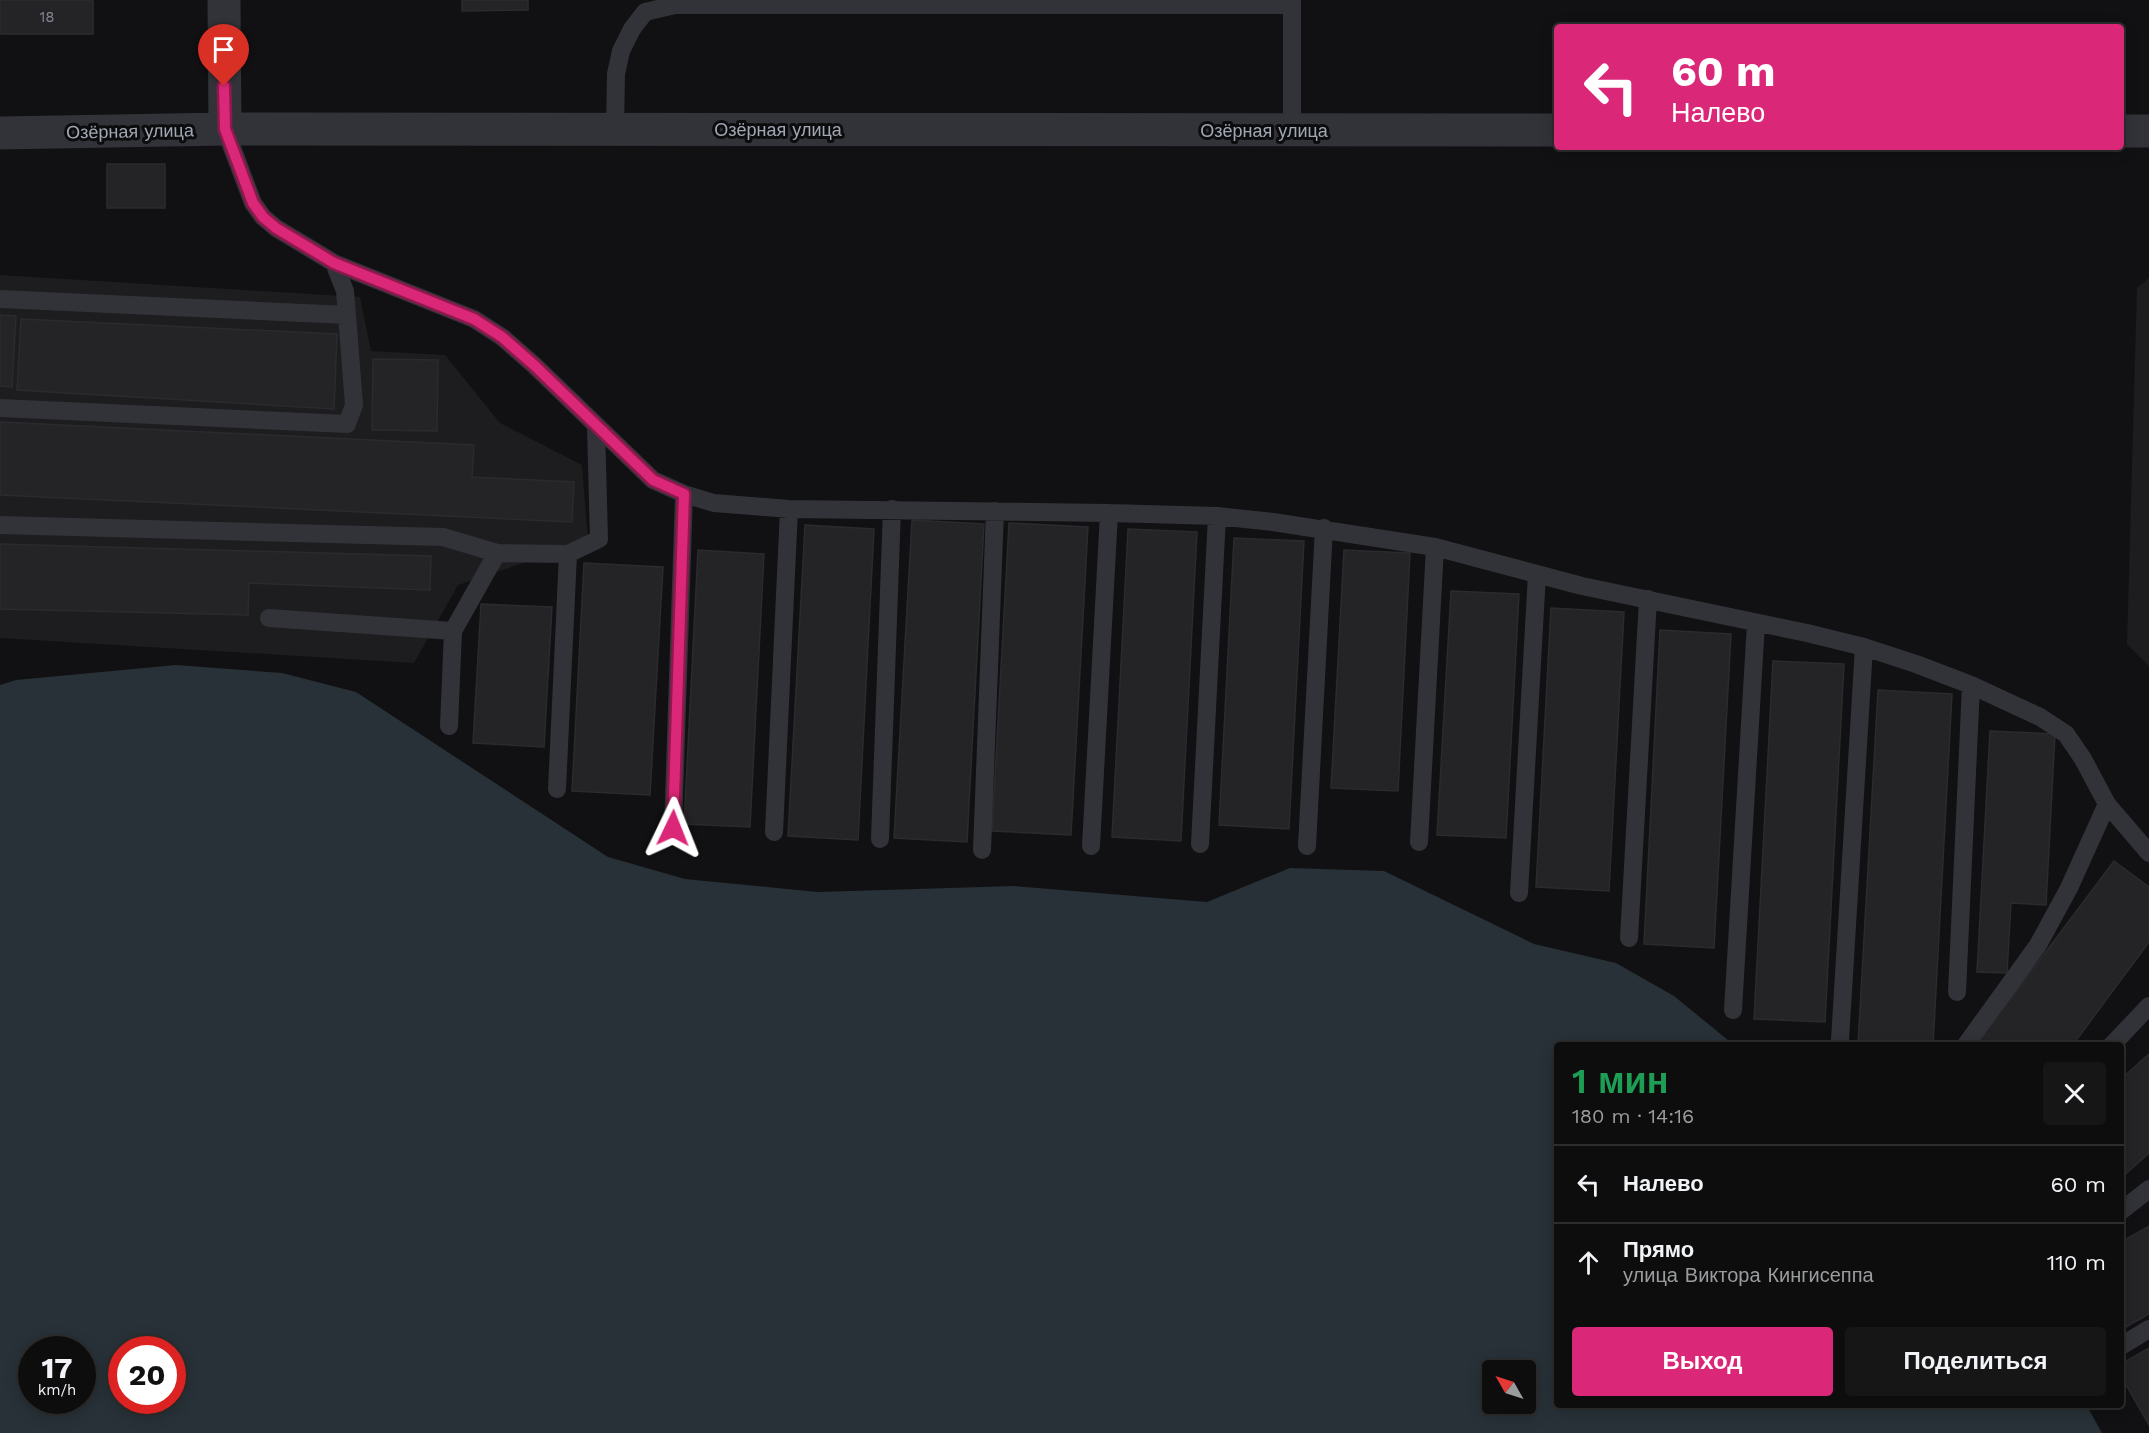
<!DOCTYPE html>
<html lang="ru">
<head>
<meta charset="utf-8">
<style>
	body { margin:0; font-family:"Work Sans",sans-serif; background:#161617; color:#f1f3f6; height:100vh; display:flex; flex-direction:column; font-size:22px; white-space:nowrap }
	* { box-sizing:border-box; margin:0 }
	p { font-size:20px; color:#9a9c9e }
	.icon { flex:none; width:33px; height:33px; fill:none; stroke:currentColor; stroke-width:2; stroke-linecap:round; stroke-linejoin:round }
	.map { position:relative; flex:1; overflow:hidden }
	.panel { position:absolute; left:1554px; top:1042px; width:570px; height:366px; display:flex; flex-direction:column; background:#0d0d0e; border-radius:6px; box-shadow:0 3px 15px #0003,0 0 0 2px #2d2d2e }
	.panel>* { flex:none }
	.hud { position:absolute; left:1554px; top:24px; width:570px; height:126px; border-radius:6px; box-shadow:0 3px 15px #0003,0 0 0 2px #2d2d2e; background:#db2777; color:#fff; overflow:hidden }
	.needle { width:39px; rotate:309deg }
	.fabs { position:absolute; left:1482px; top:1360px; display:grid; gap:12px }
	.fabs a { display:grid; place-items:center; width:54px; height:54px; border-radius:6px; background:#0d0d0e; box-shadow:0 3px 15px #0003,0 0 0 2px #2d2d2e; font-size:30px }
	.speed { position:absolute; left:18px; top:1336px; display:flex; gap:12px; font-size:30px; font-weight:700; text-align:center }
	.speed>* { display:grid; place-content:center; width:78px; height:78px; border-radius:50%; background:#0d0d0e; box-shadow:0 3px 15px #0003,0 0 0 2px #2d2d2e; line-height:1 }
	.speed small { font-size:15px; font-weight:400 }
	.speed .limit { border:9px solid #d22; background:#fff; color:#111 }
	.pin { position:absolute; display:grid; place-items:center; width:51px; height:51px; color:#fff; margin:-62px -26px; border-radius:50% 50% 50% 0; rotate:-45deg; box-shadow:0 0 6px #0007 }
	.pin .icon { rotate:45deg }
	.me { position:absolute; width:66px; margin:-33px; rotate:2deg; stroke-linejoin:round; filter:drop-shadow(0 0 4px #0008) }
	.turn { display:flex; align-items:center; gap:21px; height:126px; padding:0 18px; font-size:27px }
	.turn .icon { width:78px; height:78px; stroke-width:2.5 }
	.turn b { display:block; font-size:42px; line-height:51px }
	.round { display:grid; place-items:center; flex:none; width:63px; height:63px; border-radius:6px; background:#161617 }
	.headline { display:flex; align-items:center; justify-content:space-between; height:102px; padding:0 18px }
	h1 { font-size:36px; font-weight:600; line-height:45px; color:#1e9e55 }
	.action { display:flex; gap:12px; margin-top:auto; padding:12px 18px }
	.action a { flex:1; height:69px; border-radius:6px; background:#db2777; color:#fff; font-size:24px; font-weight:600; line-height:69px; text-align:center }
	.action a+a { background:#161617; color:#f1f3f6 }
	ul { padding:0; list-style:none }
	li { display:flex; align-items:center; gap:18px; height:78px; padding:0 18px; border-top:2px solid #2d2d2e }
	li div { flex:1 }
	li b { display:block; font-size:22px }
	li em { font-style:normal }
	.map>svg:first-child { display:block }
	.built { fill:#1d1d20 }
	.water { fill:#273137; fill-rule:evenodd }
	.building { fill:#242427; stroke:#2b2b2f; stroke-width:1.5 }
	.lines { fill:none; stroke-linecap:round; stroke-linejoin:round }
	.service { stroke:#323338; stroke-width:18 }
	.tertiary { stroke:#323338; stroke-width:33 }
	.route-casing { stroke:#8e194d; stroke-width:15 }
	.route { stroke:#db2777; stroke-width:10 }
	.labels { text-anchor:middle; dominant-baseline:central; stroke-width:6; stroke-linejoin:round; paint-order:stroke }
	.number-label { font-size:15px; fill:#818690 }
	.street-label { font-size:18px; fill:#a1a8b4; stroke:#0c0c0e }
</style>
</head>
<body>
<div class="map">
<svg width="2149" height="1433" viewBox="0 0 2149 1433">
	<rect width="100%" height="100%" fill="#111113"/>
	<!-- built -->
	<path class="built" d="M0 275 360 297 371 351 445 355 500 423 582 465 588 541 458 585 414 663 0 638Z
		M2149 278V666L2127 644 2137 288Z"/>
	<!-- water -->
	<path class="water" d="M176 665 282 673 356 692 608 857 685 879 818 892 1014 886 1207 902 1290 868 1384 871 1534 944 1616 963 1674 996 1734 1045 1557 1046V1406H2087L2102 1433H0V685L16 680ZM32 1350H82V1401H32ZM122 1350H172V1401H122ZM1492 1371H1526V1404H1492Z"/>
	<!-- building -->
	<path class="building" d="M0 0H93V34H0Z
		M462 0H528V10L462 11Z
		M107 164H165V208H107Z
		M0 315 16 316 12 387 0 386Z
		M21 319 337 334 334 409 17 390Z
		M373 359 438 360 437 431 372 430Z
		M0 422 474 445 472 477 574 482 572 522 0 495Z
		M912 520 984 524 967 842 894 838Z
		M1009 523 1088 527 1071 835 992 831Z
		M805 525 874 529 858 840 788 836Z
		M1128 529 1197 532 1181 841 1112 837Z
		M1234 538 1304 541 1289 829 1219 825Z
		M0 544 431 556 430 590 249 583 248 615 0 609Z
		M698 550 764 554 750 827 684 824Z
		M1344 550 1410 553 1398 791 1331 788Z
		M584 563 663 567 650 795 572 791Z
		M1451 591 1519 594 1506 838 1437 835Z
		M481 604 552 607 544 747 473 743Z
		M1551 608 1624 612 1609 891 1536 887Z
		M1660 630 1731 634 1714 948 1644 944Z
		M1773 661 1844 664 1825 1022 1754 1019Z
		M1878 690 1952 694 1933 1046 1858 1045Z
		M1990 731 2055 734 2046 905 2011 903 2007 973 1977 972Z
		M2114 861 2149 887V942L2072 1046H1975Z
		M2149 1054V1153L2121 1178V1079Z
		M2149 1226V1314L2121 1330V1242Z
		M2149 1348V1425L2121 1376V1364Z"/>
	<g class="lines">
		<!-- service -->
		<path class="service" d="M1292 0V130
			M615 129 616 74 621 51 632 29 645 12 675 5H1292
			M334 263 474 319 502 337 534 365 653 480 684 494 714 503 789 509 1109 513 1217 516 1273 522 1435 547 1582 586 1807 633 1864 647 1916 664 1971 685 2040 717 2066 734 2083 759 2107 804 2149 853
			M0 299 347 315
			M0 408 347 424 354 405 347 315 345 291 334 263 276 228 263 217 253 203 225 129
			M0 525 443 537 497 553 568 554 599 539 596 427
			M269 618 453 631
			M449 726 453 631 497 553
			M557 789 568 554
			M673 828 684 494
			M774 832 789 509
			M880 839 892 509
			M1419 842 1435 547
			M1200 844 1217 516
			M1091 846 1109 513
			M1307 846 1324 528
			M982 850 995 511
			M1519 893 1537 574
			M1629 938 1648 599
			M1957 992 1971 685
			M1733 1010 1756 623
			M1840 1040 1864 647
			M1965 1046 2038 945 2069 888 2107 804
			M2111 1046 2149 1006
			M2121 1211 2149 1189
			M2121 1346 2149 1329"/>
		<!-- tertiary -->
		<path class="tertiary" d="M224 0 225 129
			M2121 131H2149
			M0 133 225 129 1557 130"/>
	</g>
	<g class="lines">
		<!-- route casing -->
		<g class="route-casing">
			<path id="route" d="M224 86 225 129 253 203 263 217 276 228 334 263 474 319 502 337 534 365 653 480 684 494 673 828"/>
		</g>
		<!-- route -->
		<use href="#route" class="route"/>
	</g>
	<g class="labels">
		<!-- number labels -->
		<g class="number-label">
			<text x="47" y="17">18</text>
		</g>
		<!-- street labels -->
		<g class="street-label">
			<text x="778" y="129">Озёрная улица</text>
			<text x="1264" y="130">Озёрная улица</text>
			<text transform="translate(130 131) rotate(-1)">Озёрная улица</text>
		</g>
	</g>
</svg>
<div class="fabs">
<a><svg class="needle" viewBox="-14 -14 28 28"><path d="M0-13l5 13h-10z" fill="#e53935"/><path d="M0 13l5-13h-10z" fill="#9a9c9e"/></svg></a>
</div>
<div class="speed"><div>17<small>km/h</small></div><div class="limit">20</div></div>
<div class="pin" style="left:224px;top:86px;background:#d93025"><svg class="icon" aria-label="arrive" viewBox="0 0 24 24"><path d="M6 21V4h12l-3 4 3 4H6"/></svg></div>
<svg class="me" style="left:673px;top:828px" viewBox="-20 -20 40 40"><path d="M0-17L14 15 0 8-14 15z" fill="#db2777" stroke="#fff" stroke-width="4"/></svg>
<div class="hud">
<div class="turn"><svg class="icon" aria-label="left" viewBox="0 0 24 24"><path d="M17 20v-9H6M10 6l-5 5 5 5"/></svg><div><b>60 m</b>Налево</div></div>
</div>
<section class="panel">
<div class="headline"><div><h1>1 мин</h1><p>180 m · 14:16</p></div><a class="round"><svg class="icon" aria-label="close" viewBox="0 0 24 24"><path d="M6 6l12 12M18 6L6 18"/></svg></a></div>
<ul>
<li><svg class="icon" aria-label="left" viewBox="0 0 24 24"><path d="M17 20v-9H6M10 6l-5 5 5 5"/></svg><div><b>Налево</b></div><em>60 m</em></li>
<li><svg class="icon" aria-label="ahead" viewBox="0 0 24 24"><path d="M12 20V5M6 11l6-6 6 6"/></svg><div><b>Прямо</b><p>улица Виктора Кингисеппа</p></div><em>110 m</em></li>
</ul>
<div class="action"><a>Выход</a><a>Поделиться</a></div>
</section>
</div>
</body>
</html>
